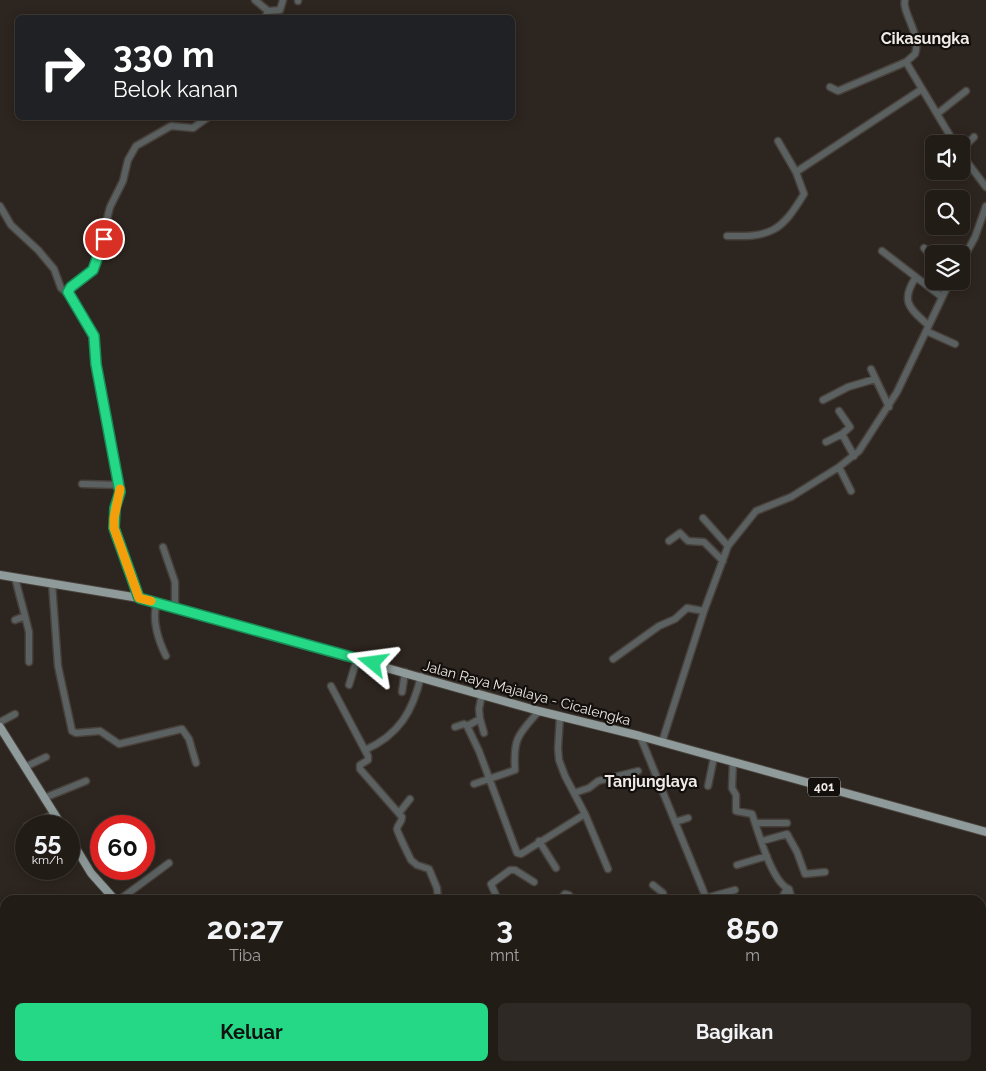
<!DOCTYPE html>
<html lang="id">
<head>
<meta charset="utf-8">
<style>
	body { margin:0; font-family:Raleway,sans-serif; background:#2e2924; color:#f1f3f6; height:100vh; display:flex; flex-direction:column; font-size:19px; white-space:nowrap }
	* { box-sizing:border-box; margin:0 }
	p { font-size:16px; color:#a2a1a1 }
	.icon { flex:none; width:28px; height:28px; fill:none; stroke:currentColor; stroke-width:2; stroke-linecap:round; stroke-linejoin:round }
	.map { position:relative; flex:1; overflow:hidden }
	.drawer { position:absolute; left:0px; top:895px; width:986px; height:176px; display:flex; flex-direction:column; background:#221c17; border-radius:15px 15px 0 0; box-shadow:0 2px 12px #0003,0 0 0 1px #3f3a36 }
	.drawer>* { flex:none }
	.top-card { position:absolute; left:15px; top:15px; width:500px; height:105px; border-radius:8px; box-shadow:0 2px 12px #0003,0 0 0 1px #3f3a36; background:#202124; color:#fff; overflow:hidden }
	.fabs { position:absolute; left:925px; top:135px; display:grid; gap:10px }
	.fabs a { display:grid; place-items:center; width:45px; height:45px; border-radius:8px; background:#221c17; box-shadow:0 2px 12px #0003,0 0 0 1px #3f3a36; font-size:25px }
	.speed { position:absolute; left:15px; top:815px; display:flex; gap:10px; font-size:25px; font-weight:700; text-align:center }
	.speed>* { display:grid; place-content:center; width:65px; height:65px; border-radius:50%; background:#221c17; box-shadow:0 2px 12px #0003,0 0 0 1px #3f3a36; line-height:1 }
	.speed small { font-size:12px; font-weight:400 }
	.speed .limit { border:8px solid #d22; background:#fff; color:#111 }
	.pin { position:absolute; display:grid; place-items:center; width:42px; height:42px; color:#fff; margin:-21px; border:2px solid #fff; border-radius:50%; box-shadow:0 1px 5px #0007 }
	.me { position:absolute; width:55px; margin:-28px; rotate:286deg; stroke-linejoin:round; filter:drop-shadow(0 0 4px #0008) }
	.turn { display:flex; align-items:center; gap:18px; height:105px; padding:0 15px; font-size:22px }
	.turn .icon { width:65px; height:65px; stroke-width:2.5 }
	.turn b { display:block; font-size:35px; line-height:42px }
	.eta { display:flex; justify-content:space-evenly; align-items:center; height:85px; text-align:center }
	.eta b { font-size:30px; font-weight:700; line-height:35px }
	.action { display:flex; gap:10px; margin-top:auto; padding:10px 15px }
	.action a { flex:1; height:58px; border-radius:8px; background:#25d886; color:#111; font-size:20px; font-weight:700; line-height:58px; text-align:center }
	.action a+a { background:#2e2924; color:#f1f3f6 }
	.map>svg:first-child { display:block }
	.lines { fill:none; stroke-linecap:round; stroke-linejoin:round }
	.minor-casing { stroke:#48413b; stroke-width:9 }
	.major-casing { stroke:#48413b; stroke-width:10 }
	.minor { stroke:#5b6161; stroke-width:6 }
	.major { stroke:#8f9b9a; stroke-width:8 }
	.route-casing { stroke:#188c57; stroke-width:12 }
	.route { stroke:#25d886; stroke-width:9 }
	.slow { stroke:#f59e0b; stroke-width:9 }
	.labels { text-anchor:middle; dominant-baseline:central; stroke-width:4.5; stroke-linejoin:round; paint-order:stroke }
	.shield { fill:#120f0c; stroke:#ada8a4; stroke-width:1 }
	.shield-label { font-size:12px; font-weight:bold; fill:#efeae5 }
	.street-label { font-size:14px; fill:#efeae5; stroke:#120f0c }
	.quarter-label { font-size:16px; font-weight:bold; fill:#efeae5; stroke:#120f0c }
</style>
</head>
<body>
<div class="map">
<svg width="986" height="1071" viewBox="0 0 986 1071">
	<rect width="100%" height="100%" fill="#2d251f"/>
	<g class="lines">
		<!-- minor casing -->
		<g class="minor-casing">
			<path id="minor" d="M255 0 268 11 265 18
				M298 0V1
				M905 0C901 11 922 35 915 54L906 62 955 144
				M268 11 280 10 283 0
				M830 87 838 91 906 62
				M937 114 966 91
				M778 141 796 172
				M961 150 974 137
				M961 154 986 187
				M962 172 969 166
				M0 206 11 225 38 250 54 269 61 288 71 296 94 336 95 364 120 492 115 508 114 528 139 598
				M727 236C771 237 781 232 804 194L796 172 922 89
				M924 248 934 259
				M882 251 942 297
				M961 263 975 237 986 206
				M916 277C900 301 909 308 928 325
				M67 292 95 267 110 207 123 181 128 160 136 146 171 126 193 128 207 118
				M926 331 955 344
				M871 369 889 407
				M823 400 848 387 875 379
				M839 411 850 427 842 434 854 456
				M826 442 842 434
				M839 467 851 491
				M82 484 119 485
				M703 518 728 546
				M669 541 680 533 688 541 704 542 723 561
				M163 547 175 582V608
				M52 583 58 666 72 731 76 733 100 731 119 744 182 729 189 739 196 763
				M157 603C151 619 159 642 166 656
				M25 616 29 632V662
				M15 620 25 616 15 578
				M613 659 659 626 675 619 687 608 704 611
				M349 685 357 659
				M331 686 368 756V760L360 765V769L402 817C402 823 398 823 397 829 397 831 409 856 411 860L417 865 429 869 437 888 438 900
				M402 692 405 672
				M482 694 479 709 480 719 467 726 479 751 517 853 521 854 585 814
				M560 716 558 748 559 760 565 776 585 814 608 869
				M480 719 484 733
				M0 722 15 714
				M455 727 464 724 467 726
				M640 736 707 900
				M662 742 704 611 728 546 756 511 791 497 839 467 859 451 897 392 950 281
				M365 750C399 735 413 711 421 676
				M733 762 732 788 736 795V811L752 814C758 831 772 883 789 889L792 900
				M25 767 46 757
				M474 784 515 770C513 738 518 735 539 711
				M708 786 714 757
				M574 793 589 788 598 781 638 771
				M44 798 86 781
				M399 813 410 799
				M675 822 688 818
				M755 823H787
				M27 826 54 814
				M539 841 556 868
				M762 841 787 834 797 852 805 874 825 872
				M737 865 767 856
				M653 885 663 893 664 900
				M706 898 735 890
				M119 900 169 863
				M498 900 491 884 510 870H515L534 882
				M560 900 565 894 569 895 572 900
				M781 900 787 888
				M605 1066 606 1071
				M637 1066 638 1071
				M284 1071 288 1066
				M415 1071 418 1066
				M578 1071 592 1066
				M733 1071 739 1066"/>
		</g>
		<!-- major casing -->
		<g class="major-casing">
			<path id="major" d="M0 575 139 598 539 711 640 736 986 832
				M0 727 62 826
				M69 837 91 873 115 900
				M273 1066 277 1071"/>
		</g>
		<!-- minor -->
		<use href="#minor" class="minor"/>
		<!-- major -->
		<use href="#major" class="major"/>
	</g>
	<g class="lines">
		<!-- route casing -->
		<g class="route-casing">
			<path id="route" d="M104 239 93 270 71 287 68 292 94 336 96 364 120 492 115 508 114 528 139 598 373 663"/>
		</g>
		<!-- route -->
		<use href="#route" class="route"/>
		<!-- slow -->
		<path class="slow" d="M120 489 114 518V528L139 598 151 601"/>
	</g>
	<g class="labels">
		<!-- shield labels -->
		<rect class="shield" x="808" y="777.5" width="32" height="19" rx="4"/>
		<g class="shield-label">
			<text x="824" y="787">401</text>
		</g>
		<!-- street labels -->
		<g class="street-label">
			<text transform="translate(527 693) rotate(15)">Jalan Raya Majalaya - Cicalengka</text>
		</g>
		<!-- quarter labels -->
		<g class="quarter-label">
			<text x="925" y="38">Cikasungka</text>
			<text x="651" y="781">Tanjunglaya</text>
		</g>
	</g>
</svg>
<div class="fabs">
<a><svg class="icon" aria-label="sound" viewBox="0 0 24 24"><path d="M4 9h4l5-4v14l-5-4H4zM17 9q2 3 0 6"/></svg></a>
<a><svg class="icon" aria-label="search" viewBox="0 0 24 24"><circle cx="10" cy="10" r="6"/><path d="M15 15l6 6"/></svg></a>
<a><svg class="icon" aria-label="layers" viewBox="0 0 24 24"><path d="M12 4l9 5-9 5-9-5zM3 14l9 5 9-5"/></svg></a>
</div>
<div class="speed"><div>55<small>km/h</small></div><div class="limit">60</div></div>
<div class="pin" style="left:104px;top:239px;background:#d93025"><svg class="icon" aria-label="arrive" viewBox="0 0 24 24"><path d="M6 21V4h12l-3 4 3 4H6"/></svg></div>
<svg class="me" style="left:373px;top:663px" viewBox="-20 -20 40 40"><path d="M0-17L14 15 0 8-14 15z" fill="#25d886" stroke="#fff" stroke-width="4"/></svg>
<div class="top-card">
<div class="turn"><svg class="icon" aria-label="right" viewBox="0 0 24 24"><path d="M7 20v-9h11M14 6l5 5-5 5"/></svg><div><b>330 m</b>Belok kanan</div></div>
</div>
<section class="drawer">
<div class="eta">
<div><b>20:27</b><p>Tiba</p></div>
<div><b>3</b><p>mnt</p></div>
<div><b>850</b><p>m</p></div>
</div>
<div class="action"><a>Keluar</a><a>Bagikan</a></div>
</section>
</div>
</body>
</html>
